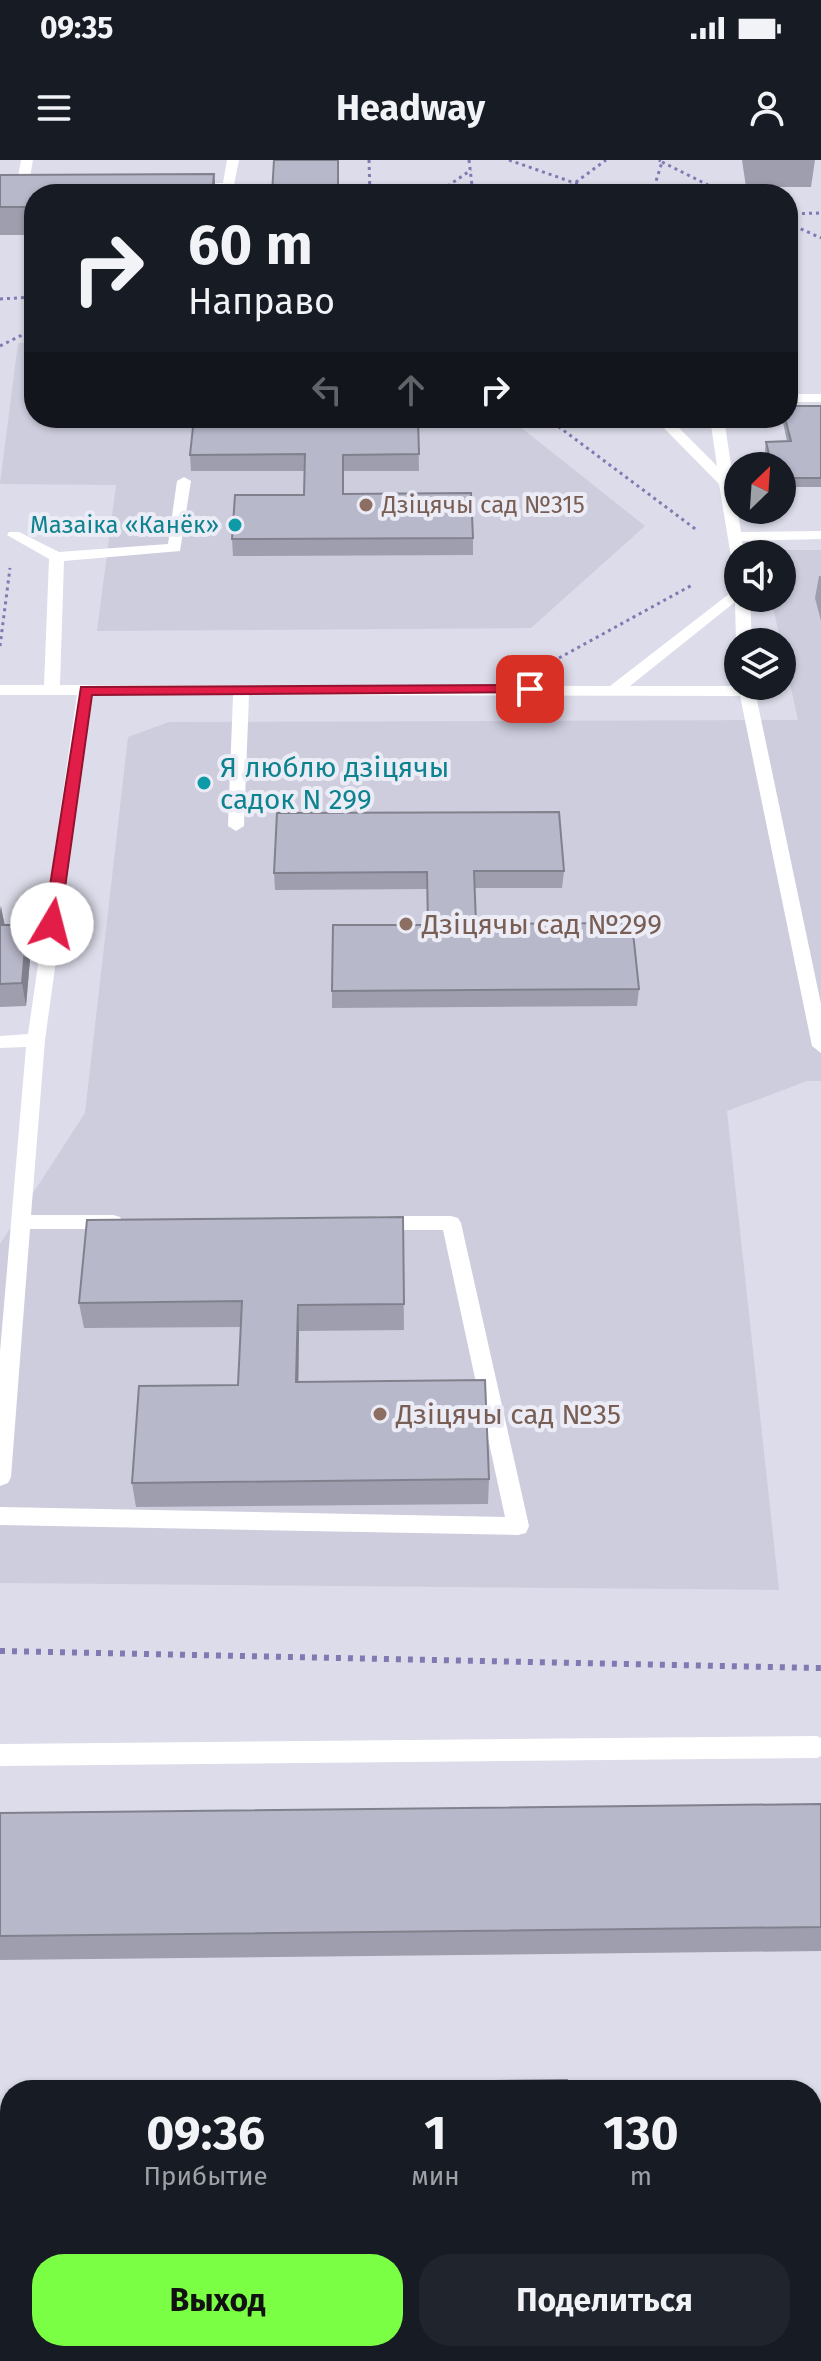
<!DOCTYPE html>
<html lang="ru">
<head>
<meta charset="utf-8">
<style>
	body { margin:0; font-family:"Fira Sans",sans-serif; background:#20242c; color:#f1f3f6; height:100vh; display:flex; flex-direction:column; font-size:30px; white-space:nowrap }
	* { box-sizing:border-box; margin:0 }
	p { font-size:26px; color:#9ea1a6 }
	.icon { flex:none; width:44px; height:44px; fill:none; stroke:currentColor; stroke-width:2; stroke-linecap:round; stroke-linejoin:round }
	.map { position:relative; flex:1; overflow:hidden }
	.panel { position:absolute; left:0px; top:1920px; width:822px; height:282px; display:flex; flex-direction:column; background:#171b24; border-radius:32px 32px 0 0; box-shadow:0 2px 6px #0004 }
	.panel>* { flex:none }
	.top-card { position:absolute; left:24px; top:24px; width:774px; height:244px; border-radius:32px; box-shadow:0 2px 6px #0004; background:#171b24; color:#f1f3f6; overflow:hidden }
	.needle { width:52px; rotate:25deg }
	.fabs { position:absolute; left:724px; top:292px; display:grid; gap:16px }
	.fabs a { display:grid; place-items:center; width:72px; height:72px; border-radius:50%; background:#171b24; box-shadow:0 2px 6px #0004; font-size:40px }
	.pin { position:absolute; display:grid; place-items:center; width:68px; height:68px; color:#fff; margin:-34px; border-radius:16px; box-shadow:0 4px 12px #0006 }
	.me { position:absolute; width:88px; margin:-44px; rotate:8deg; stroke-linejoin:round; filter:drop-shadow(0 0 6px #0008) }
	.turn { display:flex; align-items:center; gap:28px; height:168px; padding:0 32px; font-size:36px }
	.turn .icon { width:104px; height:104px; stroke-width:2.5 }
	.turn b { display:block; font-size:56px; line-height:68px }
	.lanes { display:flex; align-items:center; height:76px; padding:0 32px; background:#0003; justify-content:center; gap:40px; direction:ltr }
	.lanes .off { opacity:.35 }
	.eta { display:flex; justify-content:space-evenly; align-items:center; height:136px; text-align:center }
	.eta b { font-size:48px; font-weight:700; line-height:56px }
	.button { display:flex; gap:16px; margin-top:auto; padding:16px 32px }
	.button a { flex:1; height:92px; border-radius:32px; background:#7bff45; color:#111; font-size:32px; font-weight:700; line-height:92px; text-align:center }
	.button a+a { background:#20242c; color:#f1f3f6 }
	.status { display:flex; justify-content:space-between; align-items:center; height:56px; padding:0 40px; background:#171b24; direction:ltr }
	.status svg { height:22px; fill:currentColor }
	header { display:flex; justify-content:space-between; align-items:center; height:104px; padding:0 32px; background:#171b24; font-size:36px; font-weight:700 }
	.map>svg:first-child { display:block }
	.built { fill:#cecdde }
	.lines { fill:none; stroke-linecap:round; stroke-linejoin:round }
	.path-far1 { stroke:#8179b1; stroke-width:3; stroke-dasharray:3 4; stroke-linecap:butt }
	.path { stroke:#8179b1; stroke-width:6; stroke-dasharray:5 7; stroke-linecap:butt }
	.lane { fill:#fff; fill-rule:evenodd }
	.wall { fill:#9e9eaf }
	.shaded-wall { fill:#81818e }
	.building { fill:#b8b8cb; stroke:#81818e; stroke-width:2 }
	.route { fill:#e11d48; stroke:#92132f; stroke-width:2 }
	.education-dot { fill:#8d6e63; stroke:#ececf7; stroke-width:3 }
	.culture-dot { fill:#0f9aa8; stroke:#ececf7; stroke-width:3 }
	.labels { text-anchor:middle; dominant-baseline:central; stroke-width:8; stroke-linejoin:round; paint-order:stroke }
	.far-education-label { font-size:24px; fill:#785e54; stroke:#ececf7; text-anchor:start }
	.far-culture-label { font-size:24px; fill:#0d838f; stroke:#ececf7; text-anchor:end }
	.culture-label { font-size:28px; fill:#0d838f; stroke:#ececf7; text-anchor:start }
	.education-label { font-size:28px; fill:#785e54; stroke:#ececf7; text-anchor:start }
</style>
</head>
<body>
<div class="status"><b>09:35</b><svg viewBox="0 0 49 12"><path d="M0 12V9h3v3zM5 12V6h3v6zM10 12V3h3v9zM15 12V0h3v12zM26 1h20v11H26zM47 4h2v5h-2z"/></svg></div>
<header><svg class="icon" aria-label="menu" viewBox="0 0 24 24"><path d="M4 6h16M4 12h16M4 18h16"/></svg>Headway<svg class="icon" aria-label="person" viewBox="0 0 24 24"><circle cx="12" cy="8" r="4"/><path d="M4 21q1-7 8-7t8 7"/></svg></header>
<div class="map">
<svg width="821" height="2201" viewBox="0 0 821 2201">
	<rect width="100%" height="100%" fill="#dcdcea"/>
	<!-- built -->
	<path class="built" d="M18 183H34V258H509L645 366 531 468 97 471 116 325 0 324Z
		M760 390H821V921H807L727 951 779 1430 0 1423V1084L85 953 128 577 169 562 798 560 771 438H782V394H761Z"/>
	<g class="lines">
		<!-- path-far1 -->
		<path class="path-far1" d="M369 0 370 34
			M469 0 473 34
			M509 0 606 34
			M662 2 726 34
			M436 34 471 10
			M543 34 572 25 606 0
			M652 34 662 2 659 0
			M788 54 821 53
			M788 63 821 78
			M0 139 34 137
			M0 186 34 169
			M547 258 698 371
			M0 486 10 408
			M559 498 694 424"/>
		<!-- path -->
		<path class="path" d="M0 1491 821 1508"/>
		<!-- lane -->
		<path class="lane" d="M21 0H33L28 28 22 32 16 28Z
			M227 0H239L233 30 188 32 182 28 188 24 223 23Z
			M788 234H821V242H788Z
			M654 258H669L717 306 710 258H724L741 372 821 371V379L742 381 744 394H738V410L733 409 719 324Z
			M184 317 191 321 180 391 64 401 60 525 610 526 738 427V438H750L752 482H738V485L736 482 735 442 630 526H754L821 844V893L812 886 740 536 249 535 244 666 236 671 228 666 233 535H93L45 880 31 1055H113L120 1057 123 1062 120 1067 113 1069H30L11 1317 8 1323 0 1326V1192L26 887 0 888V876L28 874 77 535H0V525H44L49 399 7 375 9 372H19L59 392 168 384 177 321Z
			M377 1056H451L458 1058 461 1063 529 1366 526 1373 518 1375 0 1365V1347L505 1357 443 1070H377L370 1068 367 1063 370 1058Z
			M817 1576 821 1578V1596L817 1598 0 1606V1584Z
			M329 2192H357V2201H329Z"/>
	</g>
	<!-- wall -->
	<path class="wall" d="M742 0H815L811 27H746Z
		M214 14 216 34H34V75H0V15Z
		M821 246V327H782V306H769L765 290 766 282 787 281 782 258H788Z
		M418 258 419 311H344V334L473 378V395L233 396 232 379 304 335 305 311H191L190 295Z
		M819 416H821V461L815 438Z
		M564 711 562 728H474L476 764 639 829 637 846 332 848V831L428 765 427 729 275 730 274 713Z
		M0 746 5 765H27L31 788 26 846 0 847Z
		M403 1057 404 1170 299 1171 298 1222 489 1319 488 1344 136 1347 132 1323 238 1225 241 1167 84 1168 79 1143Z
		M821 1644V1791L0 1800V1653Z"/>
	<!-- shaded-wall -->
	<path class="shaded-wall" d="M214 14 216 34H212Z
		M1 746 5 768 0 773V754Z
		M27 765 31 788 26 846 22 823Z
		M298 1145 299 1171 298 1248 296 1222Z"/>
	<!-- building -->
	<path class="building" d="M274 0H338V34H272Z
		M214 14 212 34H34V47H0V15Z
		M788 246H821V318H782V306H772L766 282 791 281 785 258H788Z
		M194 258H418L419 294 343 295V334L471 333 473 378 232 379 235 335H304L305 294 190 295Z
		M559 652 564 711H474L476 764 632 763 639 829 332 831 333 765H428L427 712 274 713 277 653Z
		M0 765H27L22 823 0 824Z
		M403 1057 404 1144 298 1145 296 1222 485 1220 489 1319 132 1323 139 1226 238 1225 242 1141 79 1143 87 1060Z
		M821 1644V1767L0 1776V1653Z
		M567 1920 568 1930H431V1922Z
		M435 2192H582V2201H435Z"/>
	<!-- route -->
	<path class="route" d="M530 525 535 526V532L92 535 60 764 52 769 44 764 81 527Z"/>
	<!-- markers -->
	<g class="education-dot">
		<circle cx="366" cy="345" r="8"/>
		<circle cx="406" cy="764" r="8"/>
		<circle cx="380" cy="1254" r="8"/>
	</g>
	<g class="culture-dot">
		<circle cx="235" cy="365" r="8"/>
		<circle cx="204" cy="623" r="8"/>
	</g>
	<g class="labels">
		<!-- far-education labels -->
		<g class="far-education-label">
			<text x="382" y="345">Дзіцячы сад №315</text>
		</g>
		<!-- far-culture labels -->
		<g class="far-culture-label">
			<text x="219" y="365">Мазаіка «Канёк»</text>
		</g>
		<!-- culture labels -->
		<g class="culture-label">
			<text x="220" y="607">Я люблю дзіцячы<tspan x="220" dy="32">садок N 299</tspan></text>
		</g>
		<!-- education labels -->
		<g class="education-label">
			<text x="422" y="764">Дзіцячы сад №299</text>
			<text x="396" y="1254">Дзіцячы сад №35</text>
		</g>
	</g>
</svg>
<div class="fabs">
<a><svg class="needle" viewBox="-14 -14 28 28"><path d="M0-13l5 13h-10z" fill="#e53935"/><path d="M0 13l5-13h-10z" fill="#9ea1a6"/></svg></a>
<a><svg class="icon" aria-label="sound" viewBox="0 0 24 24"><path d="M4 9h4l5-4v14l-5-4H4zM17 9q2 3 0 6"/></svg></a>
<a><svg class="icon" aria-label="layers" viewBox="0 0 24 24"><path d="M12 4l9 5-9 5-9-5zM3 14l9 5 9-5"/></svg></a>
</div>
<div class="pin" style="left:530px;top:529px;background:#d93025"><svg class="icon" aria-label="arrive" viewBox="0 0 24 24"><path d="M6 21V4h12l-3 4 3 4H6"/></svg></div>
<svg class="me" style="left:52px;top:764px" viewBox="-20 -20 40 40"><circle r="19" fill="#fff"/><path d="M0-13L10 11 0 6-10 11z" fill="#e11d48"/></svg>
<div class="top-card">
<div class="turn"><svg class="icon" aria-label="right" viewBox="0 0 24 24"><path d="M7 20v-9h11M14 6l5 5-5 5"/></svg><div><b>60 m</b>Направо</div></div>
<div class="lanes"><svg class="icon off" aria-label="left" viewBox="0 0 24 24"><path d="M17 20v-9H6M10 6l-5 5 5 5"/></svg><svg class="icon off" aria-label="ahead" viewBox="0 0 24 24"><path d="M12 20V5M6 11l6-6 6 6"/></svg><svg class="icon" aria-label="right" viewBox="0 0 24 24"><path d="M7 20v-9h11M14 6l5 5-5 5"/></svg></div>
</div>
<section class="panel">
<div class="eta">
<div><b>09:36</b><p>Прибытие</p></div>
<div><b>1</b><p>мин</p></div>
<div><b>130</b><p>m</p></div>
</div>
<div class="button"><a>Выход</a><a>Поделиться</a></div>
</section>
</div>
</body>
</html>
